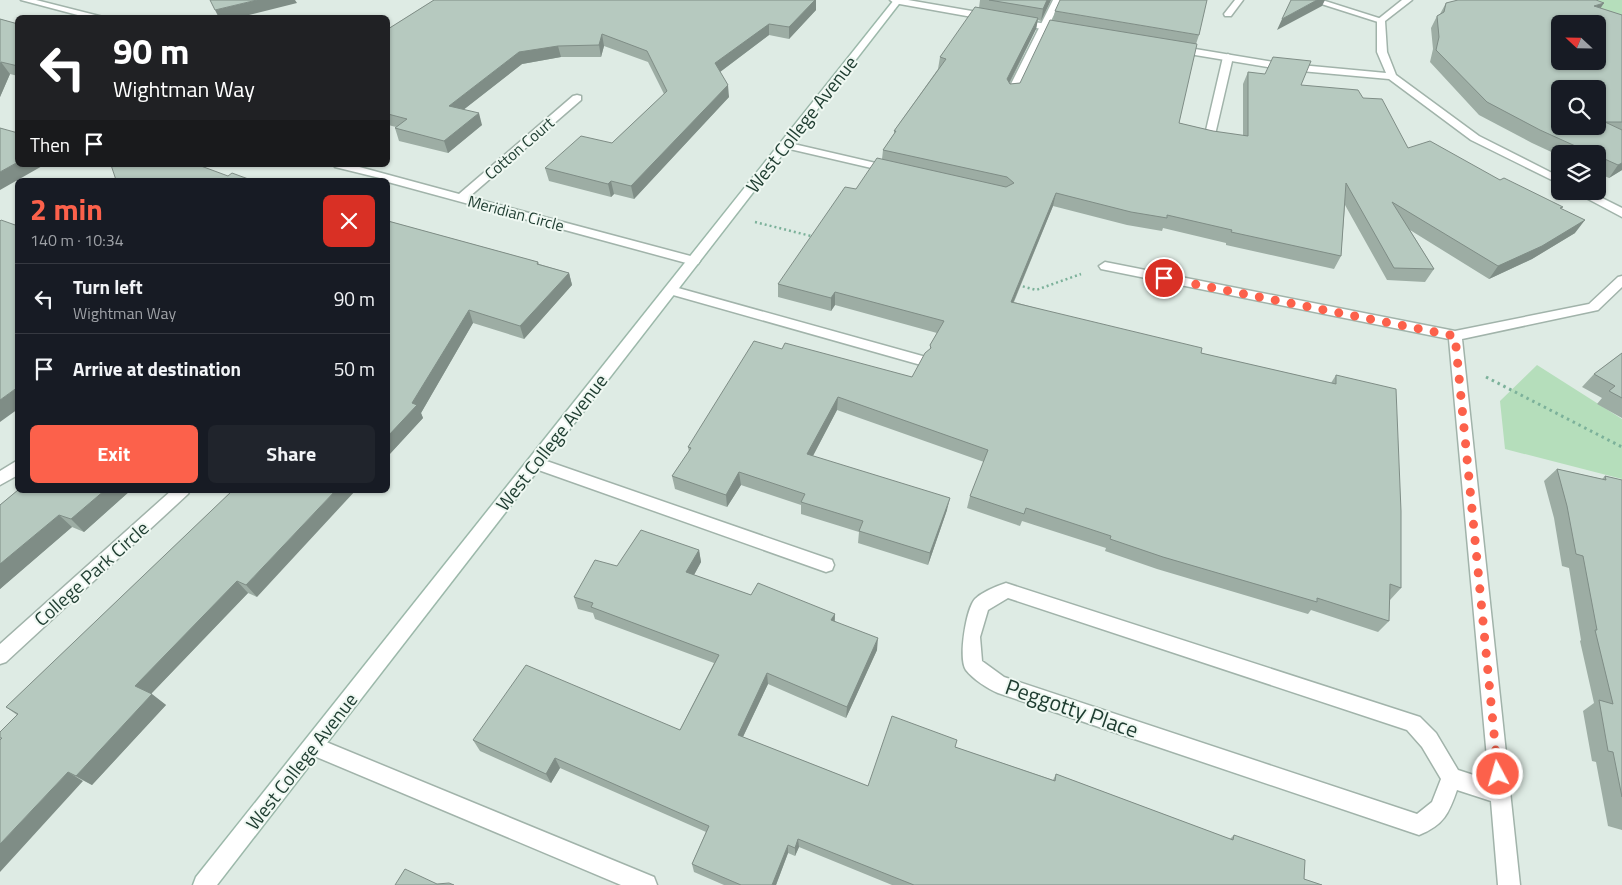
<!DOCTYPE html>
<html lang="en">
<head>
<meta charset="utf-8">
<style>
	body { margin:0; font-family:"Titillium Web",sans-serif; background:#20242c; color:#f1f3f6; height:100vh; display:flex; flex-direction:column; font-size:19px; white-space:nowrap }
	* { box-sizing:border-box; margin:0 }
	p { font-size:16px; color:#9ea1a6 }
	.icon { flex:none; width:28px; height:28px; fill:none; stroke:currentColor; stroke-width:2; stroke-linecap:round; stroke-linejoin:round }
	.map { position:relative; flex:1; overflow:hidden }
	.details { position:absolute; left:15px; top:178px; width:375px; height:315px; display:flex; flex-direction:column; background:#171b24; border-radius:8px; box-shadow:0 1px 4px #0004 }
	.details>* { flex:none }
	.top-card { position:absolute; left:15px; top:15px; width:375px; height:152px; border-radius:8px; box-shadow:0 1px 4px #0004; background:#202124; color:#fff; overflow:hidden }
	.needle { width:32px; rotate:292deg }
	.buttons { position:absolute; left:1551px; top:15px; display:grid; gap:10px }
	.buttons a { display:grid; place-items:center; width:55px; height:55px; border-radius:8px; background:#171b24; box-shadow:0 1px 4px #0004; font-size:25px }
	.pin { position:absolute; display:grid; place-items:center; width:42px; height:42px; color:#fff; margin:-21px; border:2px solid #fff; border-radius:50%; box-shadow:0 1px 5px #0007 }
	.me { position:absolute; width:55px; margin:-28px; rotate:354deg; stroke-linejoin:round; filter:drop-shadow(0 0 4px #0008) }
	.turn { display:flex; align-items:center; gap:18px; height:105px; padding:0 15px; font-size:22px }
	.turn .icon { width:65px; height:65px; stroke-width:2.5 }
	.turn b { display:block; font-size:35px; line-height:42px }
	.then { display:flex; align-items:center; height:48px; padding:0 15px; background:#0003; gap:10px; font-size:19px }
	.round { display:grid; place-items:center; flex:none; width:52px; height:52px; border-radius:8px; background:#20242c }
	.headline { display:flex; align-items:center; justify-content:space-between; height:85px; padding:0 15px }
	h1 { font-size:30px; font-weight:700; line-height:38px; color:#fc614b }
	.action { display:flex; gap:10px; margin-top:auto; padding:10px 15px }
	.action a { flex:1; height:58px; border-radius:8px; background:#fc614b; color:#fff; font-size:20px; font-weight:700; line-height:58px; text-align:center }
	.action a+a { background:#20242c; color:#f1f3f6 }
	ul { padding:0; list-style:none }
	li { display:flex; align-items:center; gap:15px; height:70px; padding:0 15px; border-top:1px solid #363941 }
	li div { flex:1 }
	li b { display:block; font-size:19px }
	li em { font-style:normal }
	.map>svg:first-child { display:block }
	.green { fill:#b5debb }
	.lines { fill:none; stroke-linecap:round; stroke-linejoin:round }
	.service-casing { stroke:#a1b3aa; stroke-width:3 }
	.minor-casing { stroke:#a1b3aa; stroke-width:3 }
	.secondary-casing { stroke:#9cb8aa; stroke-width:3 }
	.path-far1 { stroke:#7cb19a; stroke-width:2.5; stroke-dasharray:2 3; stroke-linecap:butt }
	.path { stroke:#7cb19a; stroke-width:3; stroke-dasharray:2.5 4; stroke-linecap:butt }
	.service { fill:#fff; fill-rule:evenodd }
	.minor { fill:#fff; fill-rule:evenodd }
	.secondary { fill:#fff; fill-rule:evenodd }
	.wall { fill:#9dada4 }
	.shaded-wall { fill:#7f8d86 }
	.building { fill:#b6c9bf; stroke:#7f8d86; fill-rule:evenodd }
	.route { stroke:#fc614b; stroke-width:9; stroke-dasharray:0 16.2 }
	.labels { text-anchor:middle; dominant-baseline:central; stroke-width:4; stroke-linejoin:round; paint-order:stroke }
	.far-street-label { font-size:16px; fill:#1e3c30; stroke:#eff8f2 }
	.street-label { font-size:19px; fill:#1e3c30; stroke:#eff8f2 }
	.near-street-label { font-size:22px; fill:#1e3c30; stroke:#eff8f2 }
</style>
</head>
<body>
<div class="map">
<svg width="1622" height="885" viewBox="0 0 1622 885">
	<rect width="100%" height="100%" fill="#deebe4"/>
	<!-- green -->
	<path class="green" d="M1578 0H1622V19Z
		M1537 365 1622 419V479L1505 449 1500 401Z"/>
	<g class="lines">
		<!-- service casing -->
		<g class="service-casing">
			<path id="service" d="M1053 0H1061L1017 92 1016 94H1008L1007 92Z
				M1235 0H1243L1231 16H1225L1224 14Z
				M1309 0H1322L1385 20 1381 23 1378 22Z
				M1228 54 1233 57 1214 139 1209 142 1204 139 1223 57Z
				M785 142 893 167 899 170 893 173 781 147 780 145Z
				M671 286 926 357 928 360 926 363 921 365 666 293 665 290Z
				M535 457 832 560 834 565 832 570 826 572 530 467 527 463 530 459Z
				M314 737 654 877 657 885H621L307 753 304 746 307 739Z"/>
		</g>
		<!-- minor casing -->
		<g class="minor-casing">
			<path id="minor" d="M21 0H36L107 18H89Z
				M890 0H908L989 14 993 17 989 20 894 3Z
				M1402 0H1412L1385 21 1387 52 1396 75 1479 136 1560 177V184L1471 140 1389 79 1279 69 1177 52 1172 49 1177 46 1279 63 1386 73 1377 52V20Z
				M1016 19 1065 27 1070 30 1065 33 1013 24V20Z
				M577 95 581 96V100L469 197 698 258 700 261 698 264H690L388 182V180L335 167 334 165H352L459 194 573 96Z
				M1573 191H1588L1622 208V217Z
				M1105 262 1455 331 1589 304 1618 277 1622 276V287L1598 310 1462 339 1520 885H1498L1491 801 1457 790C1449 813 1444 825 1419 835L998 693C988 689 973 679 966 670 958 659 966 609 975 599 982 592 997 586 1006 583L1420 717 1436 733 1458 770 1489 780 1449 339 1101 269 1099 266ZM1008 598 1407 730 1422 747 1441 779 1432 802 1417 814 1004 677 982 661 980 637 988 610Z
				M18 460V475L0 485V471Z
				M172 490H190L188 494 6 662 0 664V644Z"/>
		</g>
		<!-- secondary casing -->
		<g class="secondary-casing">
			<path id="secondary" d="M894 0H902L217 885H193L196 877Z"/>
		</g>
		<!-- path-far1 -->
		<path class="path-far1" d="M755 222 815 237
			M1018 285 1036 290 1081 274"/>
		<!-- path -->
		<path class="path" d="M1486 377 1622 447"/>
		<!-- service -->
		<use href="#service" class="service"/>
		<!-- minor -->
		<use href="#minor" class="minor"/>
		<!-- secondary -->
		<use href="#secondary" class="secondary"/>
	</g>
	<!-- wall -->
	<path class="wall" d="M434 0H816V10L789 39 769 35 720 72 729 97 634 199 614 194 611 197 549 181 545 168 612 143 664 94 648 62 604 46 601 57H561L522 64 464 109 482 125 448 153 399 141 395 128 396 127 388 125V29Z
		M980 0H1051L1041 21 1038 20 1036 29 1010 83V84L1020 83 1053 20 1055 11 1199 35 1196 44 1179 123 1213 131 1243 136V84L1248 72 1301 85 1363 98 1408 148 1500 180 1562 209 1575 233 1532 259 1489 279 1410 230 1434 269 1425 282 1387 280 1345 205 1341 256 1334 269 1226 245V243L1163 228 1162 231 1127 225 1053 206 1014 302 1201 353 1331 383 1336 375 1401 588 1390 600H1389V621L1378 632 1311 610 1308 614 1157 569 1105 551 1106 548 1022 521 1020 526 967 508 970 496 984 462 837 410 813 456 947 510 928 565 858 543 859 532 801 514V505L741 485 727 507 675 489 672 476 689 452 688 447 782 349 912 377 930 349V345L937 333 835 305 831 311 778 297V284L856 189 882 159 883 150 894 134V131L938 69 940 57 979 8Z
		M1446 3 1600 8 1622 15V170L1609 178 1598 173V154H1560V156L1532 143 1479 115 1430 62 1433 49 1431 28 1437 16 1440 14Z
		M0 19 18 24V76L10 74 0 97Z
		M388 221 538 262 539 264 569 273 572 285 524 339 473 323 421 413 423 418 388 456Z
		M1622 353V418L1597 404 1602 398 1582 387 1594 374Z
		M1557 469 1602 479 1605 476 1622 480V830L1608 826 1596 762 1592 761 1583 711 1594 703 1580 641 1581 640 1569 568 1562 566 1554 518 1544 481Z
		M18 490H131L84 532 72 527 0 589V505Z
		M233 490 257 597 248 593 151 694 166 705 92 785 0 738 17 715 6 707Z
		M699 550 701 562 694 575 751 595 835 614V621L877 650 846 718 768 684 743 737 868 786 955 747 1053 780 1056 774 1230 839 1234 835 1304 879 1322 885H892L799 847 795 856 788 853 776 885H724L694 872 692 864 706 832 560 768 551 783 480 751 473 740 680 730 714 663 595 619 593 613 578 609 574 597 617 566Z"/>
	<!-- shaded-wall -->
	<path class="shaded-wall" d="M257 0H295L297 3 237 18H219L215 10Z
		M815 0H816V10L789 39V27Z
		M1047 0H1051L1041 21 1043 9Z
		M1317 0H1325L1322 6 1277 30 1282 19Z
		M1604 3 1596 15 1594 6Z
		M1038 18 1036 29 1005 91 1007 79Z
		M769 24V35L716 75 715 63Z
		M602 34 604 46 601 57 599 45Z
		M558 46 561 57 522 64 453 118 449 106 519 52Z
		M1 62 10 74 0 97V65Z
		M728 85 729 97 634 199 631 186Z
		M479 113 482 125 448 153 444 141Z
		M18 162V165H44L0 190V172Z
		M1622 163V170L1609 178 1618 165Z
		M611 181 614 194 611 197 608 184Z
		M1056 193 1053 206 1008 315 1011 302Z
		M1585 220 1575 233 1532 259 1489 279 1498 266Z
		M569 273 572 285 524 339 520 326Z
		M835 292V305L831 311V298Z
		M469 310 473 323 421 413 423 418 388 456V436L412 403Z
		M18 387V409L0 422V400Z
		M838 397 837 410 807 467V454Z
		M739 472 741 485 727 507 726 495Z
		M105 490H131L84 532 71 519Z
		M336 490H356L257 597 246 585Z
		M950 498 947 510 928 565 930 553Z
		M59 515 72 527 0 589V564Z
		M699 550 701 562 689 584 686 572Z
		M237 581 248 593 148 697 135 686Z
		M835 614 834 625 831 620Z
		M878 638 877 650 846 718 847 707Z
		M767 673 768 684 739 745 738 735Z
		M152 694 166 705 92 785 76 776Z
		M555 758 560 768 551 783 546 774Z
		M68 772 83 781 0 872V844Z
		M798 839 799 847 795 856V848Z
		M788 845V853L776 885H772Z"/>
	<!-- building -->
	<path class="building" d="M210 0H257L215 10Z
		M434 0H815L789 27 769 24 715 63 728 85 631 186 611 181 608 184 545 168 581 136 612 143 667 91 647 51 602 34 599 45 558 46 519 52 449 106 479 113 444 141 395 128 407 119 388 114V29Z
		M989 0H1047L1043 9Z
		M1060 0H1207L1199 35 1055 11Z
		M1291 0H1317L1282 19Z
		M1458 0H1596L1604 3 1594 6 1622 15V122H1605L1622 130V163L1618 165 1598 156V154H1593L1540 130 1487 102 1436 50 1439 37 1437 16 1444 12 1446 3ZM1560 24H1598V61H1560ZM1560 89H1598V126H1560Z
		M975 7 1038 18 1007 79 1010 84 1020 83 1050 20 1197 44 1179 123 1213 131 1248 136V72L1265 74 1273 57 1311 61 1301 85 1358 90 1363 98 1382 99 1408 148 1430 141 1500 180 1504 178 1563 207 1560 208 1585 220 1542 246 1498 266 1392 202 1434 269 1394 268 1346 183 1341 256 1231 232 1232 230 1167 215V218L1131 212 1056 193 1011 302 1202 348 1201 353 1336 384V375L1396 389 1401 511V588L1390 584 1389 621 1317 598V602L1163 557 1110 539 1111 536 1026 508 1024 514 970 496 988 450 838 397 807 454 950 498 930 553 859 531 863 521 801 502 805 494 739 472 726 495 672 476 691 448 688 447 754 341 782 349 785 343 912 377 925 353 931 348 930 345 944 321 835 292 831 298 778 284 845 187 856 189 877 158 1006 187 1014 183 1007 177 883 150 896 131H894L946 59 940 57Z
		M0 19 18 24V66L1 62 0 65Z
		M0 128 18 133V162L0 172Z
		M111 165H200L201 166 228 176 232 173 251 180H116Z
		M1 220 18 226V387L0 400V221Z
		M388 221 538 262 537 264 569 273 520 326 469 310 412 403 417 405 388 436Z
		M1622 353V398L1609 391 1615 386 1594 374Z
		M1557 469 1606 480 1605 476 1622 480V797L1613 752 1608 751 1599 700 1613 704 1595 630H1597L1583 556 1576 554 1567 506Z
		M18 490H105L71 519 59 515 0 564V505Z
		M233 490H336L246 585 237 581 135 686 152 694 76 776 68 772 0 844V740L2 738H0V732L18 714 6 707Z
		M641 530 699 550 686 572 751 595 758 583 835 614 831 620 878 638 847 707 767 673 738 735 868 786 892 716 957 740 955 747 1055 781 1056 774 1233 840 1234 835 1305 860 1304 879 1322 885H914L798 839 795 848 788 845 772 885H741L692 864 709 826 555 758 546 774 473 740 526 665 680 730 719 655 591 607 593 603 574 597 595 560 617 566Z
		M405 869 437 884 449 883 454 885H395Z"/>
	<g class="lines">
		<!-- route -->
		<path class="route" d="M1164 278 1455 336 1498 774"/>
	</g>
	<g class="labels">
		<!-- far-street labels -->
		<g class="far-street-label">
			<text transform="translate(519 148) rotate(-41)">Cotton Court</text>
			<text transform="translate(516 213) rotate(15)">Meridian Circle</text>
		</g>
		<!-- street labels -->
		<g class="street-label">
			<text transform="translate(801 124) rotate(-52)">West College Avenue</text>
			<text transform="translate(551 442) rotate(-52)">West College Avenue</text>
			<text transform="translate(91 573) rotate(-42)">College Park Circle</text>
			<text transform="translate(301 761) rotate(-52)">West College Avenue</text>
		</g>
		<!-- near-street labels -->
		<g class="near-street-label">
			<text transform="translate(1072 708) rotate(19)">Peggotty Place</text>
		</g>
	</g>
</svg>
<div class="buttons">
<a><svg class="needle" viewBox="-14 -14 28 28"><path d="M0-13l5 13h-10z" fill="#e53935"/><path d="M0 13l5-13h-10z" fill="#9ea1a6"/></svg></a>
<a><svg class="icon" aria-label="search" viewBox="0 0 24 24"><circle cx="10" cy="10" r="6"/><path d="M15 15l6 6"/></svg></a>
<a><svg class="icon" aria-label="layers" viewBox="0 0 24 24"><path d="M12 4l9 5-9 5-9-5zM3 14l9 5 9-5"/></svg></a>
</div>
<div class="pin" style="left:1164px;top:278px;background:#d93025"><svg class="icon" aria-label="arrive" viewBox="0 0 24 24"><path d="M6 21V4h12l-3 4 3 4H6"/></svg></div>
<svg class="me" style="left:1498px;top:774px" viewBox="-20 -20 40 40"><circle r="17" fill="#fc614b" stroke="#fff" stroke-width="3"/><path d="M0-11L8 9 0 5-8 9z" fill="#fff"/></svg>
<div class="top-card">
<div class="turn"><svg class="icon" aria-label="left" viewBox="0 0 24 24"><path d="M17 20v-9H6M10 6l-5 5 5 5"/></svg><div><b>90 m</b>Wightman Way</div></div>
<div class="then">Then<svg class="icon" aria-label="arrive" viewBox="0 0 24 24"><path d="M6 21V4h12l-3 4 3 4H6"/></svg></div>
</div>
<section class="details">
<div class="headline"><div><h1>2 min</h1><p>140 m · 10:34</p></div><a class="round" style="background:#d93025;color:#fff"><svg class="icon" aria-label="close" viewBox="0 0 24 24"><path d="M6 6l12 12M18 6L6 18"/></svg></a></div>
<ul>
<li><svg class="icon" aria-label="left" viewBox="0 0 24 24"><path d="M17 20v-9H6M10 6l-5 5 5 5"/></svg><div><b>Turn left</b><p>Wightman Way</p></div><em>90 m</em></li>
<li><svg class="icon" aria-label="arrive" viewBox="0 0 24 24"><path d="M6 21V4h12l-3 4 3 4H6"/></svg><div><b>Arrive at destination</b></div><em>50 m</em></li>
</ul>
<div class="action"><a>Exit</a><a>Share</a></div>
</section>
</div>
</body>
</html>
